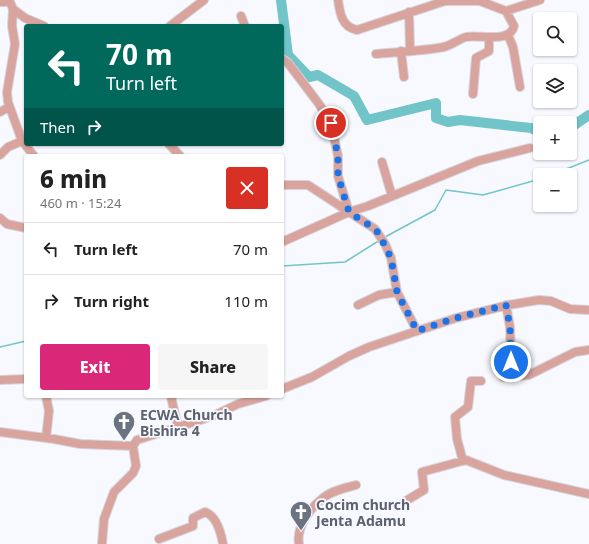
<!DOCTYPE html>
<html lang="en">
<head>
<meta charset="utf-8">
<style>
	body { margin:0; font-family:"Noto Sans",sans-serif; background:#f6f6f6; color:#222; height:100vh; display:flex; flex-direction:column; font-size:15px; white-space:nowrap }
	* { box-sizing:border-box; margin:0 }
	p { font-size:13px; color:#767676 }
	.icon { flex:none; width:22px; height:22px; fill:none; stroke:currentColor; stroke-width:2; stroke-linecap:round; stroke-linejoin:round }
	.map { position:relative; flex:1; overflow:hidden }
	.panel { position:absolute; left:24px; top:154px; width:260px; height:244px; display:flex; flex-direction:column; background:#fff; border-radius:4px; box-shadow:0 1px 3px #0004 }
	.panel>* { flex:none }
	.hud { position:absolute; left:24px; top:24px; width:260px; height:122px; border-radius:4px; box-shadow:0 1px 3px #0004; background:#00695c; color:#fff; overflow:hidden }
	.tools { position:absolute; left:533px; top:12px; display:grid; gap:8px }
	.tools a { display:grid; place-items:center; width:44px; height:44px; border-radius:4px; background:#fff; box-shadow:0 1px 3px #0004; font-size:20px }
	.pin { position:absolute; display:grid; place-items:center; width:34px; height:34px; color:#fff; margin:-17px; border:2px solid #fff; border-radius:50%; box-shadow:0 1px 4px #0007 }
	.me { position:absolute; width:44px; margin:-22px; rotate:0deg; stroke-linejoin:round; filter:drop-shadow(0 0 3px #0008) }
	.turn { display:flex; align-items:center; gap:14px; height:84px; padding:0 16px; font-size:18px }
	.turn .icon { width:52px; height:52px; stroke-width:2.5 }
	.turn b { display:block; font-size:28px; line-height:34px }
	.then { display:flex; align-items:center; height:38px; padding:0 16px; background:#0003; gap:8px; font-size:15px }
	.round { display:grid; place-items:center; flex:none; width:42px; height:42px; border-radius:4px; background:#f6f6f6 }
	.overview { display:flex; align-items:center; justify-content:space-between; height:68px; padding:0 16px }
	h1 { font-size:24px; font-weight:800; line-height:30px }
	.button { display:flex; gap:8px; margin-top:auto; padding:8px 16px }
	.button a { flex:1; height:46px; border-radius:4px; background:#db2777; color:#fff; font-size:16px; font-weight:800; line-height:46px; text-align:center }
	.button a+a { background:#f6f6f6; color:#222 }
	ul { padding:0; list-style:none }
	li { display:flex; align-items:center; gap:12px; height:52px; padding:0 16px; border-top:1px solid #e0e0e0 }
	li div { flex:1 }
	li b { display:block; font-size:15px }
	li em { font-style:normal }
	.map>svg:first-child { display:block }
	.lines { fill:none; stroke-linecap:round; stroke-linejoin:round }
	.stream { stroke:#71c4c8; stroke-width:1.5 }
	.river { stroke:#71c4c8; stroke-width:10 }
	.minor-casing { stroke:#d4d4da; stroke-width:10 }
	.minor { stroke:#d9a49d; stroke-width:8 }
	.route { stroke:#1a73e8; stroke-width:7; stroke-dasharray:0 12.6 }
	.labels { text-anchor:middle; dominant-baseline:central; stroke-width:3.5; stroke-linejoin:round; paint-order:stroke }
	.worship-label { font-size:14px; font-weight:bold; fill:#5b616d; stroke:#f8f9ff; text-anchor:start }
</style>
</head>
<body>
<div class="map">
<svg width="589" height="544" viewBox="0 0 589 544">
	<rect width="100%" height="100%" fill="#f8f9ff"/>
	<g class="lines">
		<!-- stream -->
		<path class="stream" d="M551 175 589 160
			M385 237 435 210 446 190 483 195 540 179
			M282 266 345 262 380 240
			M0 347 26 341"/>
		<!-- river -->
		<path class="river" d="M281 0 288 55 309 77 318 75 354 96 367 120 436 103V118L448 122 460 120 531 128 540 133
			M570 128 589 115"/>
		<!-- minor casing -->
		<g class="minor-casing">
			<path id="minor" d="M338 0C340 14 342 27 357 30L445 1H480L506 11 540 0
				M0 2H10L13 9 12 26 15 44 7 92 8 102 22 141 34 156
				M13 9 25 18 44 26
				M409 12 410 50
				M241 16 245 26
				M170 26 204 0
				M508 35 513 47 520 87
				M401 51 404 77
				M376 54C398 52 422 51 444 47 452 45 459 39 466 37 478 34 510 44 514 26L506 11
				M282 59 288 63 319 104 331 123 338 156V176L349 212
				M473 94 476 58 489 51V38
				M0 112 9 107
				M169 144 180 156
				M0 155 8 147 22 141
				M382 162 392 196
				M282 185H308L375 229 385 244 391 258 397 292 417 331
				M0 218 7 224 26 228
				M282 242 349 212 368 206 478 161 530 148
				M358 305 379 295 397 292
				M506 305 510 327 511 361 517 376
				M503 377 529 375 575 352 589 350
				M0 380 26 379
				M282 389 312 377 349 356 369 347 456 318 508 305 539 300 551 301 570 309 589 310
				M46 396 49 411 46 438
				M173 396 171 397 178 427
				M0 432 54 439 80 444 133 446
				M463 461 457 439 455 417 468 407 471 381H481
				M404 502 424 490 422 472 466 460 504 475 589 494
				M159 539 193 526V518L205 512C217 516 221 533 223 544
				M102 544 104 519 114 492 133 473 136 466 133 446 137 440 213 416 238 404 266 396
				M299 544C296 527 310 508 323 498 331 491 345 488 356 485"/>
		</g>
		<!-- minor -->
		<use href="#minor" class="minor"/>
	</g>
	<g class="lines">
		<!-- route -->
		<path class="route" d="M331 123 338 156V176L349 212 375 229 379 234 391 258 397 292 417 331 456 318 506 305 510 327 511 362"/>
	</g>
	<!-- icons -->
	<defs>
		<g id="church-pin" transform="scale(1.15)"><path d="M0 17L-7.5 6A9.5 9.5 0 1 1 7.5 6Z" fill="#6b7280" stroke="#f8f9ff"/><path d="M-1.2-6h2.4v3.5h3.3v2.4h-3.3V6h-2.4V-.1h-3.3v-2.4h3.3Z" fill="#fff"/></g>
	</defs>
	<g fill-rule="evenodd">
		<use href="#church-pin" x="124" y="422"/>
		<use href="#church-pin" x="301" y="512"/>
	</g>
	<g class="labels">
		<!-- worship labels -->
		<g class="worship-label">
			<text x="140" y="414">ECWA Church<tspan x="140" dy="16">Bishira 4</tspan></text>
			<text x="316" y="504">Cocim church<tspan x="316" dy="16">Jenta Adamu</tspan></text>
		</g>
	</g>
</svg>
<div class="tools">
<a><svg class="icon" aria-label="search" viewBox="0 0 24 24"><circle cx="10" cy="10" r="6"/><path d="M15 15l6 6"/></svg></a>
<a><svg class="icon" aria-label="layers" viewBox="0 0 24 24"><path d="M12 4l9 5-9 5-9-5zM3 14l9 5 9-5"/></svg></a>
<a>+</a>
<a>−</a>
</div>
<div class="pin" style="left:331px;top:123px;background:#d93025"><svg class="icon" aria-label="arrive" viewBox="0 0 24 24"><path d="M6 21V4h12l-3 4 3 4H6"/></svg></div>
<svg class="me" style="left:511px;top:362px" viewBox="-20 -20 40 40"><circle r="17" fill="#1a73e8" stroke="#fff" stroke-width="3"/><path d="M0-11L8 9 0 5-8 9z" fill="#fff"/></svg>
<div class="hud">
<div class="turn"><svg class="icon" aria-label="left" viewBox="0 0 24 24"><path d="M17 20v-9H6M10 6l-5 5 5 5"/></svg><div><b>70 m</b>Turn left</div></div>
<div class="then">Then<svg class="icon" aria-label="right" viewBox="0 0 24 24"><path d="M7 20v-9h11M14 6l5 5-5 5"/></svg></div>
</div>
<section class="panel">
<div class="overview"><div><h1>6 min</h1><p>460 m · 15:24</p></div><a class="round" style="background:#d93025;color:#fff"><svg class="icon" aria-label="close" viewBox="0 0 24 24"><path d="M6 6l12 12M18 6L6 18"/></svg></a></div>
<ul>
<li><svg class="icon" aria-label="left" viewBox="0 0 24 24"><path d="M17 20v-9H6M10 6l-5 5 5 5"/></svg><div><b>Turn left</b></div><em>70 m</em></li>
<li><svg class="icon" aria-label="right" viewBox="0 0 24 24"><path d="M7 20v-9h11M14 6l5 5-5 5"/></svg><div><b>Turn right</b></div><em>110 m</em></li>
</ul>
<div class="button"><a>Exit</a><a>Share</a></div>
</section>
</div>
</body>
</html>
